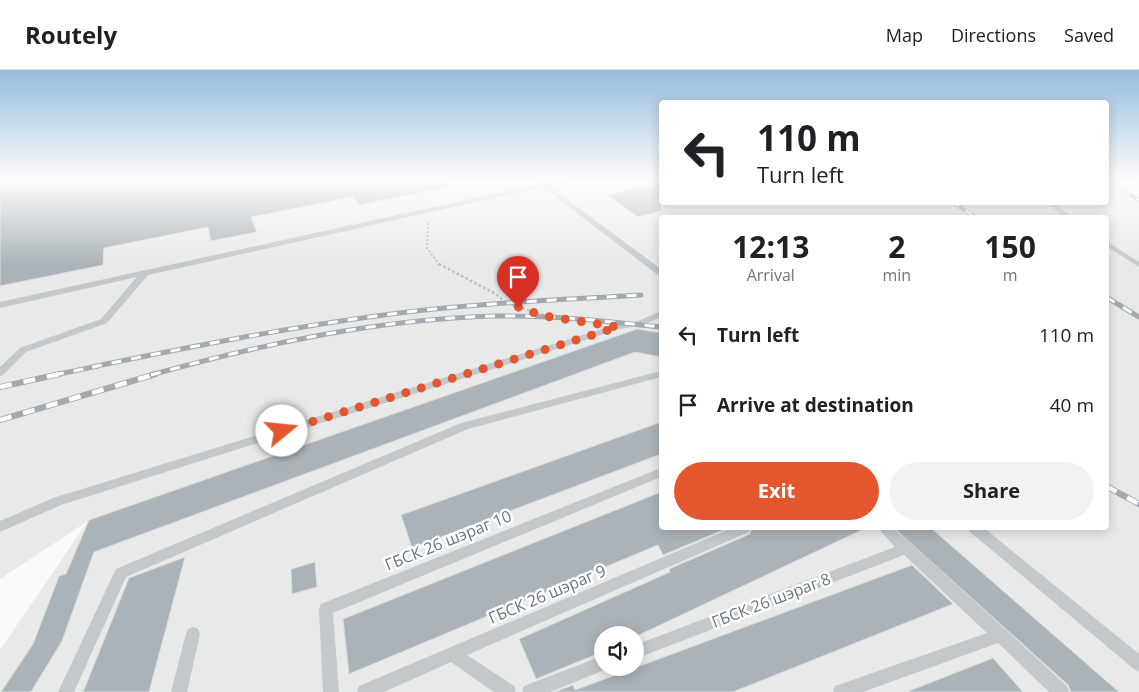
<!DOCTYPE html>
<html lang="en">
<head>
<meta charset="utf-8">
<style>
	body { margin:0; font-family:"Open Sans",sans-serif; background:#f2f2f2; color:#202124; height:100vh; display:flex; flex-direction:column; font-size:19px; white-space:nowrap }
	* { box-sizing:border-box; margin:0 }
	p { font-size:16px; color:#757577 }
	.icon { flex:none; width:28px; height:28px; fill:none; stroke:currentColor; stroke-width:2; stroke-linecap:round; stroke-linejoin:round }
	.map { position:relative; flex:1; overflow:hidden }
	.drawer { position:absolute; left:659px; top:145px; width:450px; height:315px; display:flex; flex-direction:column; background:#fff; border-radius:5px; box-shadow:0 2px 12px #0003 }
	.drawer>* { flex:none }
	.hud { position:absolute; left:659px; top:30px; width:450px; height:105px; border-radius:5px; box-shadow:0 2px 12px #0003; background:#fff; color:#202124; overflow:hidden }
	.fabs { position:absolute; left:594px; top:556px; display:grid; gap:10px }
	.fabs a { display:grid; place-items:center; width:50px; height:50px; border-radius:50%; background:#fff; box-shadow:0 2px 12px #0003; font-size:25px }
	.pin { position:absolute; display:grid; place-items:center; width:42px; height:42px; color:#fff; margin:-51px -21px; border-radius:50% 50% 50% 0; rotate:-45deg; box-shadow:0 0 5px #0007 }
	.pin .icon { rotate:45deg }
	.me { position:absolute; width:55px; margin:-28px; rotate:73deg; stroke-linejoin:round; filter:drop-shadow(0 0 4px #0008) }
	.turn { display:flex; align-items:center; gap:18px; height:105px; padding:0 15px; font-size:22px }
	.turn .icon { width:65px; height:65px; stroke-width:2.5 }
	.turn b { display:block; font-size:35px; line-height:42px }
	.eta { display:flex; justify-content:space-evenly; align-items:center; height:85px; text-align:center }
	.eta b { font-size:30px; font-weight:700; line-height:35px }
	.primary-button { display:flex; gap:10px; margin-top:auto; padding:10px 15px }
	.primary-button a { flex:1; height:58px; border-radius:30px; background:#e4572e; color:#fff; font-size:20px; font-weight:700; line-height:58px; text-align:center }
	.primary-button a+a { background:#f2f2f2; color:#202124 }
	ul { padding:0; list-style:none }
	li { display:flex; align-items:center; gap:15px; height:70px; padding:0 15px }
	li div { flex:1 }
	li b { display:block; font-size:19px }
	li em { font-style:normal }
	header { display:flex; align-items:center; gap:30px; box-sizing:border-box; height:70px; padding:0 25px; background:#fff; border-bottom:1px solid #e0e0e0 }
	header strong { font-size:24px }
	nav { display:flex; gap:28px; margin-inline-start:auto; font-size:18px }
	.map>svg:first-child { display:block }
	.built { fill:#e8e9e9; fill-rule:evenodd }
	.building { fill:#aab3b9; stroke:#dcdcda }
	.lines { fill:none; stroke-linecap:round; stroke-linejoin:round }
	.path-far1 { stroke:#bbbfc2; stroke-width:2; stroke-dasharray:2 2; stroke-linecap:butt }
	.path { stroke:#bbbfc2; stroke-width:2.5; stroke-dasharray:2.5 2.5; stroke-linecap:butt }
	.lane { fill:#c3c8cc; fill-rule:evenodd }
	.rail-far2-casing { stroke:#a2aab0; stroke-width:4 }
	.rail-far1-casing { stroke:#a2aab0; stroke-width:5 }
	.rail-casing { stroke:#a2aab0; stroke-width:6 }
	.rail-far2 { stroke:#fff; stroke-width:2.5; stroke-dasharray:8; stroke-linecap:butt }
	.rail-far1 { stroke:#fff; stroke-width:3; stroke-dasharray:10; stroke-linecap:butt }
	.rail { stroke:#fff; stroke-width:4.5; stroke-dasharray:12; stroke-linecap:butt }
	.route { stroke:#e4572e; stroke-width:9; stroke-dasharray:0 16.2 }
	.labels { text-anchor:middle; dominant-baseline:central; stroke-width:5; stroke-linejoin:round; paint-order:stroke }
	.near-street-label { font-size:16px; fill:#657683; stroke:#fff }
</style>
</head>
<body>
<header>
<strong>Routely</strong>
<nav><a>Map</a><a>Directions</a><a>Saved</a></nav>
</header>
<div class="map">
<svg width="1139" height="622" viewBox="0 0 1139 622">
	<rect width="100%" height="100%" fill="#fafaf8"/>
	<!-- built -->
	<path class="built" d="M0 109H661V132H1106V109H1139V622H0V580L88 451 0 509ZM661 148H1106V458H661ZM602 565H635V598H602Z"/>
	<!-- building -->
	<path class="building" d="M0 109H448L449 117 359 135 353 127 251 147 257 162 211 171 208 157 104 178 103 195 0 216Z
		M661 112V141L638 147 607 125Z
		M637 259 661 263V287L635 282 94 482 62 571 31 622H1L33 574 59 506 66 504 89 450Z
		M661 352V384L412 478 401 445Z
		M661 422V458H728L663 485 658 475 349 604 343 549Z
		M752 458H866L639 565H602V582L536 609 519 569 670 502 669 499 750 464Z
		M894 458H931L1119 622H1071L1068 615Z
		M185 487 149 622H83L129 508Z
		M315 492 317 517 292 524 291 499Z
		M912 495 953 534 733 622H555L573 615 575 620Z
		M993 588 1023 622H909V621Z"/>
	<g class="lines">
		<!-- path-far1 -->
		<path class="path-far1" d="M428 153 427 178 440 196"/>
		<!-- path -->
		<path class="path" d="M439 194 496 224 506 233 544 245 586 252"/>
		<!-- lane -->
		<path class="lane" d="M533 109H540L545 113 564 109H575L549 116 661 199V205H658L543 117 148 205 107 253 26 282 3 305 0 306V297L20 278 101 249 137 207 0 238V232L539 114Z
			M1045 132H1053L1073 148H1065Z
			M1106 171 1139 192V197L1106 176Z
			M661 241V247L643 255 620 259 61 435 0 462V451L53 428 615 255 638 251Z
			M661 301V307L468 359 126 507 74 622H58L116 499 461 353Z
			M661 398V407L333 543 339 622H323L319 539 321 534Z
			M732 458H750L749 462 467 585 514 616 516 622H494L451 592 384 622H357L359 616Z
			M878 458H892L912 474 1067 616 1069 622H1049L998 573 863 622H833L835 616 841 614 987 563 904 485 635 589V575L895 477Z
			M969 458H984L1139 584V602L1134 599 970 462Z
			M193 557 198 559 200 564 187 622H171L186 564 188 559Z
			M602 586V598H608L607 599 550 622H522L524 616Z"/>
		<!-- rail-far2 casing -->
		<g class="rail-far2-casing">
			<path id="rail-far2" d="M1123 120 1139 130
				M952 132 977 148"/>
		</g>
		<!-- rail-far1 casing -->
		<g class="rail-far1-casing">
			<path id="rail-far1" d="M1106 227 1139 247
				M92 297C194 276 295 256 399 243 479 233 560 230 641 225
				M54 305 98 296
				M151 305C262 274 379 249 495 246 551 245 605 251 661 257"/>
		</g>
		<!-- rail casing -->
		<g class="rail-casing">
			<path id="rail" d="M0 317 60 304
				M0 350 156 304
				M1106 416 1139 434"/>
		</g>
		<!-- rail-far2 -->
		<use href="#rail-far2" class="rail-far2"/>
		<!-- rail-far1 -->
		<use href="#rail-far1" class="rail-far1"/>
		<!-- rail -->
		<use href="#rail" class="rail"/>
	</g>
	<!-- sky -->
	<linearGradient id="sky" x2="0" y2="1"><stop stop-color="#96bcdc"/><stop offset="0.56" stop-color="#fdfdfc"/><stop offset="1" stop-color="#fdfdfc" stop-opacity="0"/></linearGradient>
	<rect width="1139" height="196" fill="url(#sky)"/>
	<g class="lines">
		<!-- route -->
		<path class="route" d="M282 361 618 257 544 246 518 237"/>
	</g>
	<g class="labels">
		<!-- near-street labels -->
		<g class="near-street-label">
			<text transform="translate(448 470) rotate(-22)">ГБСК 26 шэраг 10</text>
			<text transform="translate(547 524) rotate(-23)">ГБСК 26 шэраг 9</text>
			<text transform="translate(771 530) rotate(-21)">ГБСК 26 шэраг 8</text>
		</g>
	</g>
</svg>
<div class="fabs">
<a><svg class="icon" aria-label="sound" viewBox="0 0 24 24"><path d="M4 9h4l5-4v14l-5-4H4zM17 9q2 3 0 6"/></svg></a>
</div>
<div class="pin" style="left:518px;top:237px;background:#d93025"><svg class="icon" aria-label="arrive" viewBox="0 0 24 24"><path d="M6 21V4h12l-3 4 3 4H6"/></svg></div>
<svg class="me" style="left:282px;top:361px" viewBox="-20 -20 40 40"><circle r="19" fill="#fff"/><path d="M0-13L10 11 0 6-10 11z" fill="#e4572e"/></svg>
<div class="hud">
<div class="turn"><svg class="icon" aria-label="left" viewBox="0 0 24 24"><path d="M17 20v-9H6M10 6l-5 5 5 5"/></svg><div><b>110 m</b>Turn left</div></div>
</div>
<section class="drawer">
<div class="eta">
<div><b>12:13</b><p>Arrival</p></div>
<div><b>2</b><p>min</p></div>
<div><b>150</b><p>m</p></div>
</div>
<ul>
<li><svg class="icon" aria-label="left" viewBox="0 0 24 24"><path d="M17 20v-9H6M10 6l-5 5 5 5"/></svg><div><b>Turn left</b></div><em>110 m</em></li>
<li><svg class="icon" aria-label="arrive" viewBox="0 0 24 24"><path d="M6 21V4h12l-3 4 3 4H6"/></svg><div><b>Arrive at destination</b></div><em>40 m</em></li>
</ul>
<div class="primary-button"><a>Exit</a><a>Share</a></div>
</section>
</div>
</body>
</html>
